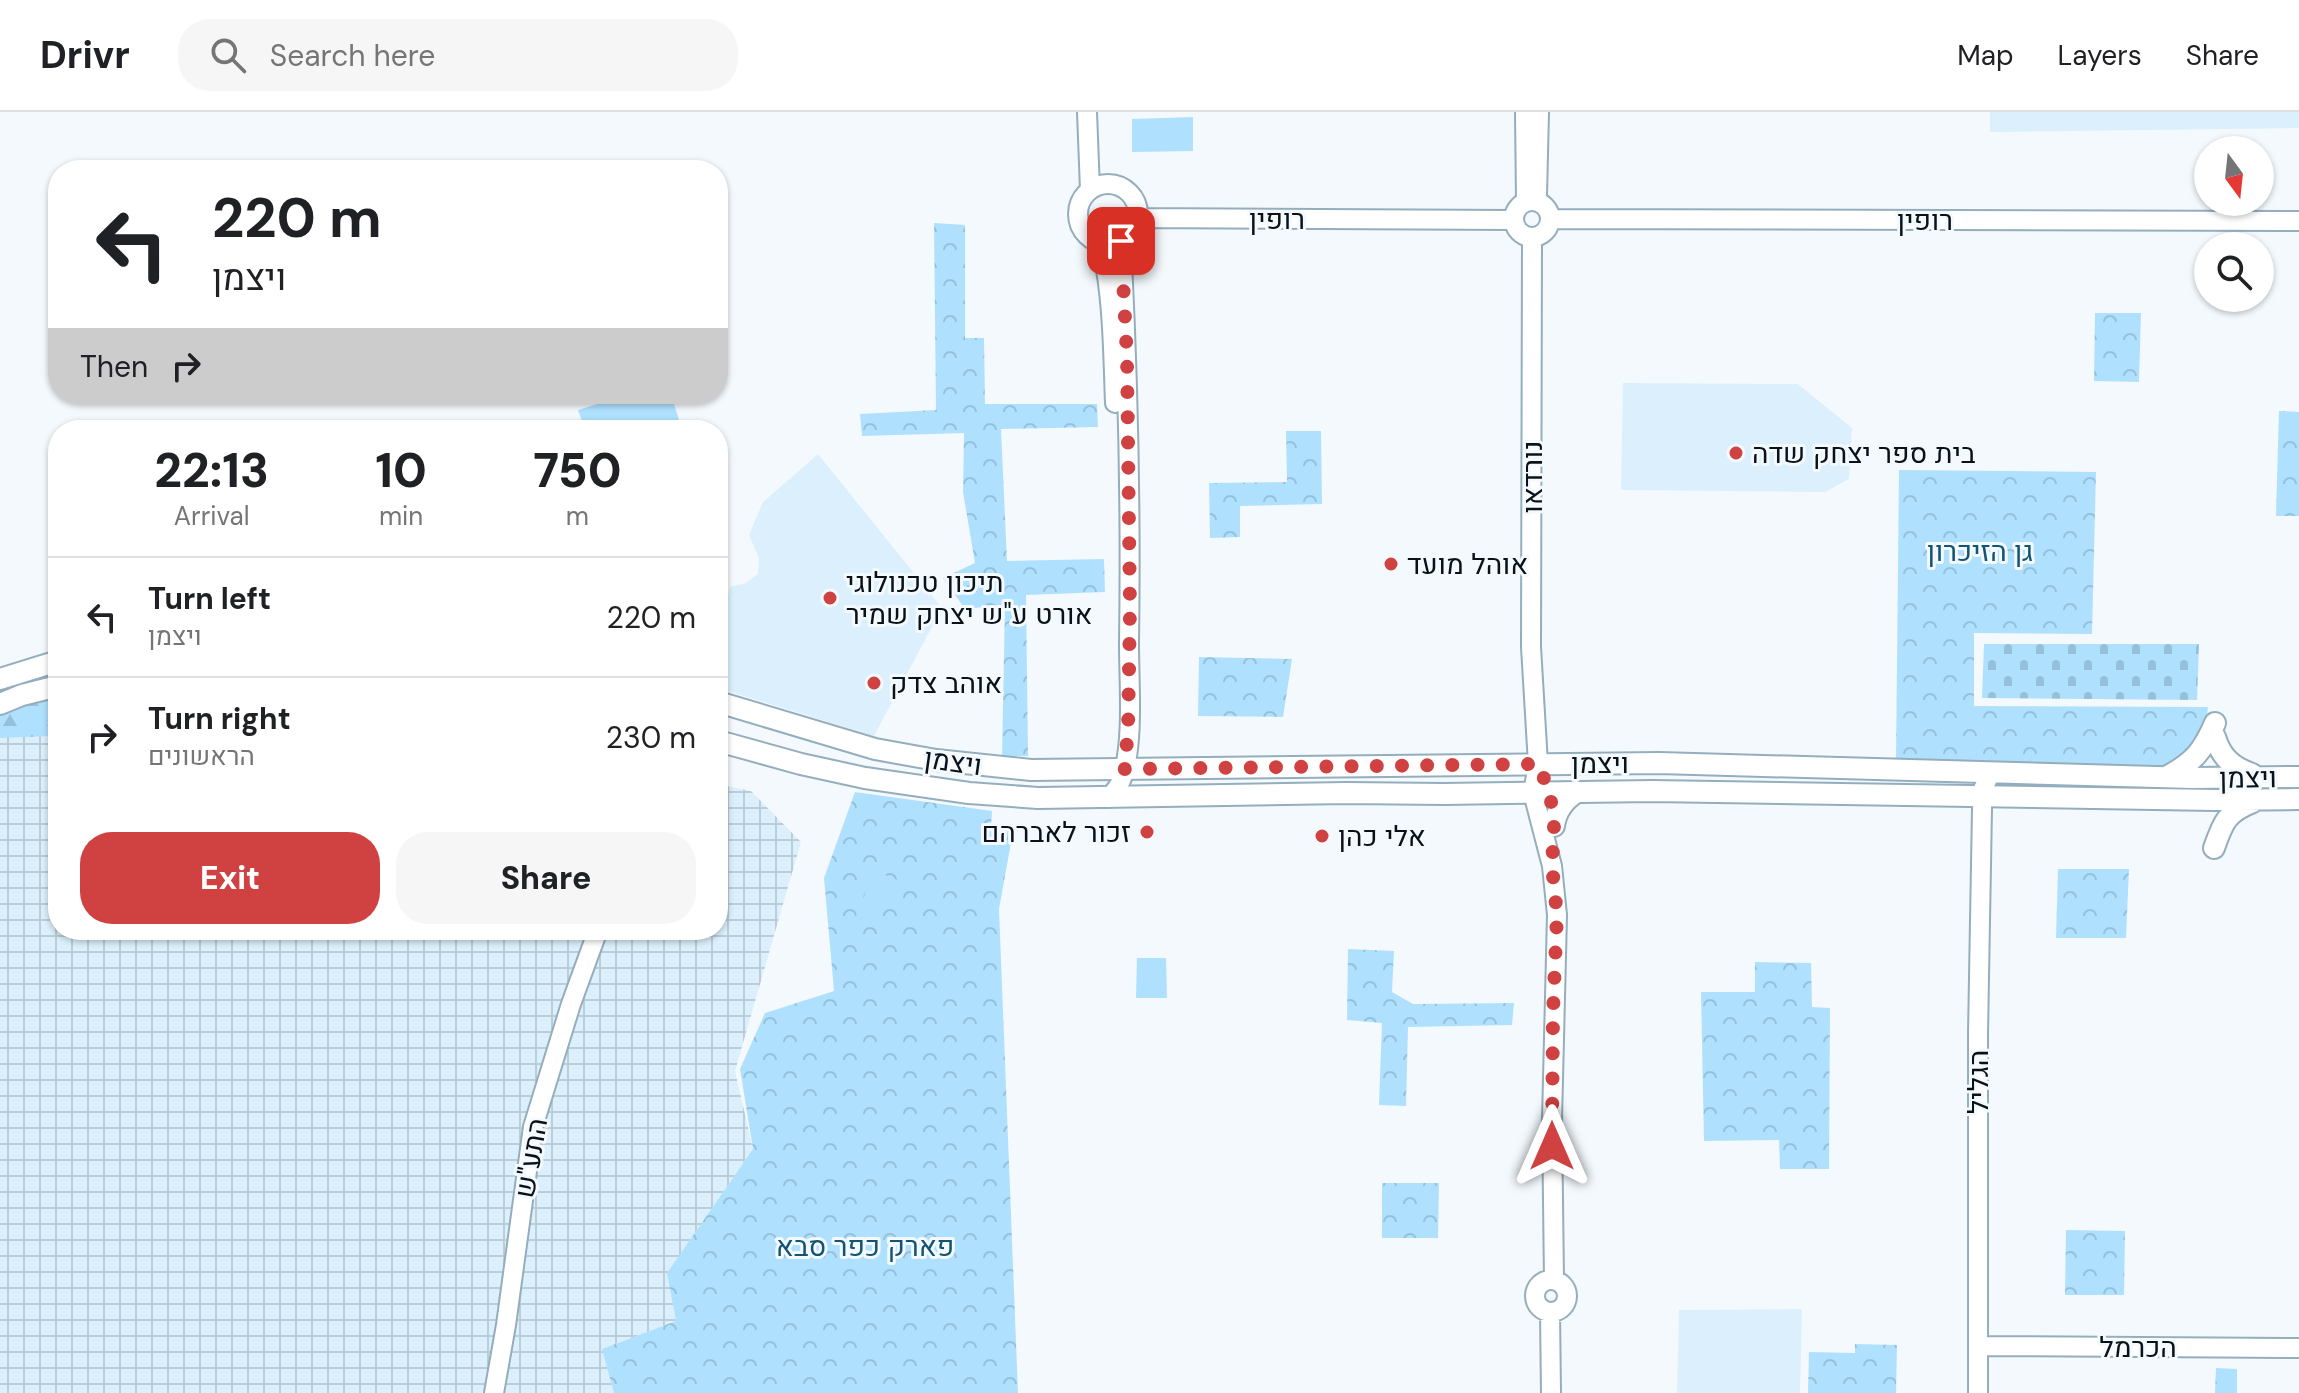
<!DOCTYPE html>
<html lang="en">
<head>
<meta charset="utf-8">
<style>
	body { margin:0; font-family:"DM Sans",Heebo,sans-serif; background:#f6f6f6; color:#202124; height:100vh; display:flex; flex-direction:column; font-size:30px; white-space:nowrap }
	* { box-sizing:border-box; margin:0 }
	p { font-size:26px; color:#757577 }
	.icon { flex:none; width:44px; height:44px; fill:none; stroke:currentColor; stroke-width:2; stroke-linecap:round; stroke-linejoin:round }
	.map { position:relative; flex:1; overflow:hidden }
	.panel { position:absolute; left:48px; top:308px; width:680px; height:520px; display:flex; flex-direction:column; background:#fff; border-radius:32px; box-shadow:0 2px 6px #0004 }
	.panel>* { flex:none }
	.banner { position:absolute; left:48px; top:48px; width:680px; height:244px; border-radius:32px; box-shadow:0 2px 6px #0004; background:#fff; color:#202124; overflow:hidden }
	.needle { width:52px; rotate:165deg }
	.tools { position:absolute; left:2194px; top:24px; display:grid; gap:16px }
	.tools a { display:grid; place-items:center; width:80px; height:80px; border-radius:50%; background:#fff; box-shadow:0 2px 6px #0004; font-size:40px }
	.pin { position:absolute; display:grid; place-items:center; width:68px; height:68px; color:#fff; margin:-34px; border-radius:16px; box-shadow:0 4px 12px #0006 }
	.me { position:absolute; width:88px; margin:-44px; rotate:0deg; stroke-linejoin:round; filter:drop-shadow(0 0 6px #0008) }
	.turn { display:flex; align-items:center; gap:28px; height:168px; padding:0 32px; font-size:36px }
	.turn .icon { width:104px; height:104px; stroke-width:2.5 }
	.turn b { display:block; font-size:56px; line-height:68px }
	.then { display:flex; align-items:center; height:76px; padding:0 32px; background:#0003; gap:16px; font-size:30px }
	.eta { display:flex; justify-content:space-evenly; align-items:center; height:136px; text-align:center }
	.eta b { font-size:48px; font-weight:800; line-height:56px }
	.button { display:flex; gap:16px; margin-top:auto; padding:16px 32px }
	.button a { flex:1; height:92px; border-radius:32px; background:#d04141; color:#fff; font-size:32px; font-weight:800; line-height:92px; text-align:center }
	.button a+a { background:#f6f6f6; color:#202124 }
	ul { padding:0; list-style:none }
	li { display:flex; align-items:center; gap:24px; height:120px; padding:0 32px; border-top:2px solid #e0e0e0 }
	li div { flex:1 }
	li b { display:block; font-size:30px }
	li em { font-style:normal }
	header { display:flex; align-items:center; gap:48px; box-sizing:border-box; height:112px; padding:0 40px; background:#fff; border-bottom:2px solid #e0e0e0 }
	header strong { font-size:38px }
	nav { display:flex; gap:44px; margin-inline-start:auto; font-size:28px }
	.search { width:560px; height:72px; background:#f6f6f6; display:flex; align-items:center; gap:20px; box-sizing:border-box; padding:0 28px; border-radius:32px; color:#757577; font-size:30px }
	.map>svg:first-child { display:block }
	.built { fill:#dbf0fc }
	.industrial { fill:url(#industrial-grid) }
	.forest { fill:url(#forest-firs) }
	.cemetery { fill:url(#cemetery-stones) }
	.park { fill:url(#park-crowns) }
	.pitch { fill:#afe1ff }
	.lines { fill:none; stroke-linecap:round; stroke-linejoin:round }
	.tertiary-casing { stroke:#94aebd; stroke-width:22 }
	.secondary-casing { stroke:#94aebd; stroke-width:24 }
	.tertiary { stroke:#fff; stroke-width:18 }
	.secondary { stroke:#fff; stroke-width:20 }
	.route { stroke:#d04141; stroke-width:14; stroke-dasharray:0 25.2 }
	.poi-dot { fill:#d04141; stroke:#f4f9fd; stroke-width:3 }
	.labels { text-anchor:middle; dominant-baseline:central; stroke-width:6; stroke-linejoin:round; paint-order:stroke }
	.street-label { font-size:28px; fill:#091218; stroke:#f4f9fd }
	.poi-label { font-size:28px; fill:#091218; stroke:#f4f9fd; text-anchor:start }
	.park-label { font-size:28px; fill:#125473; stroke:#f4f9fd }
</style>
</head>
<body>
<header>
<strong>Drivr</strong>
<div class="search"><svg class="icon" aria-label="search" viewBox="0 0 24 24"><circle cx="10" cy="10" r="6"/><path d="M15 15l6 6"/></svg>Search here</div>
<nav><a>Map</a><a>Layers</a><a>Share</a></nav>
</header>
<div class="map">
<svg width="2299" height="1281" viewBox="0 0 2299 1281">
	<defs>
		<pattern id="industrial-grid" width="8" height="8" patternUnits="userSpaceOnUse" patternTransform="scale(2)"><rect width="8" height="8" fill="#dbf0fc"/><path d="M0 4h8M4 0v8" fill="none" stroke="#bbcdd7"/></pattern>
		<pattern id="forest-firs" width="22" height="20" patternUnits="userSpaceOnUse" patternTransform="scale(2)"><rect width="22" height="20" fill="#afe1ff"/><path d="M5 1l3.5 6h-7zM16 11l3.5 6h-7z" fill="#95c0da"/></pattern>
		<pattern id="cemetery-stones" width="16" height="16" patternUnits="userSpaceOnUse" patternTransform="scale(2)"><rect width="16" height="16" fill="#afe1ff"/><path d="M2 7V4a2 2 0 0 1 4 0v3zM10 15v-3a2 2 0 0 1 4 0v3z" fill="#95c0da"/></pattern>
		<pattern id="park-crowns" width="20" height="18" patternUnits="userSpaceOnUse" patternTransform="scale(2)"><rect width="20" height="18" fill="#afe1ff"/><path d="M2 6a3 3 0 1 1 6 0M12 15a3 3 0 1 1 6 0" fill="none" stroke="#95c0da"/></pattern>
	</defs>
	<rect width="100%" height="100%" fill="#f4f9fd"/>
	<!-- built -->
	<path class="built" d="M1990 0H2299V16L1990 20Z
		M1623 271 1798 272 1852 316 1849 367 1825 380 1621 378Z
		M818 342 942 496 874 624 718 576V526L730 475 746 471 758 462 759 446 749 423 763 390Z
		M1802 1197 1800 1281H1677L1679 1198Z"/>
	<!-- industrial -->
	<path class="industrial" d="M58 582V818H718V672L751 679 801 730 735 959 753 1037 668 1161 676 1209 603 1237 614 1281H0V600Z"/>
	<!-- forest -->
	<path class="forest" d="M44 582 54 591 56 612 50 624 0 626V594Z"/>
	<!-- cemetery -->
	<path class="cemetery" d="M1984 532H2199L2197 588 1982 586Z"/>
	<!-- park -->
	<path class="park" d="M934 111 965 113V226H984L985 292H1097L1098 315 1001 317 1007 449 1104 447 1105 480 1026 483 1028 644H1002L1005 493 965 497 943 466 975 451 963 380 964 321 862 324 860 302 936 298Z
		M2095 201H2141L2139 270 2094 269Z
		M2279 299 2299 300V404H2276Z
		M1286 319H1321L1322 392 1240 394V425L1210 426 1209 371 1287 370Z
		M1899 358 2096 360 2092 522 1974 521V594L2208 595 2204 625 2171 655 1896 647Z
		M1199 545 1292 547 1283 605 1198 604Z
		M855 680 992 699 991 715 1014 714 999 797 1018 1281H614L602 1237 676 1209 667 1161 753 1037 740 957 765 901 834 879 824 766Z
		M2058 757H2129L2126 826H2056Z
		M1348 837 1394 839 1392 880 1413 892 1514 891 1512 913 1408 915 1406 994 1379 993 1382 911 1347 908Z
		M1755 850 1811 851 1812 895 1830 896 1829 1057H1780L1779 1028 1704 1029 1701 880H1755Z
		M1382 1071H1439L1438 1126H1382Z
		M2066 1118 2125 1119 2124 1183H2065Z
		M1855 1232 1897 1233 1896 1281H1808L1809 1240 1855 1241Z
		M2216 1256 2237 1257V1281H2215Z"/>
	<!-- pitch -->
	<path class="pitch" d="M1193 5V39L1132 40V7Z
		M630 282H671L682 318H585L578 298Z
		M875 759 897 768 878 813 856 803Z
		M1137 846H1166L1167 886H1136Z"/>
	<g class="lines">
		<!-- tertiary casing -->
		<g class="tertiary-casing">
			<path id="tertiary" d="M1087 0 1090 78
				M1525 0 1526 90
				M1078 102a30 30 0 1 1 60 0a30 30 0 1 1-60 0Z
				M1537 83 1539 0
				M1514 107a18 18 0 1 1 36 0a18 18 0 1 1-36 0Z
				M1138 106 1513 108
				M1550 107 2299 109
				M1532 126 1531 535 1538 652 1533 681 1552 754 1557 803 1552 1008 1554 1168
				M1101 131C1113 184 1113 238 1115 291
				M1108 686C1115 680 1119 675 1122 666 1134 630 1129 572 1129 532 1131 398 1128 263 1121 129
				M1535 1184a16 16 0 1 1 32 0a16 16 0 1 1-32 0Z
				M1550 1200 1551 1281
				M1978 1234 2299 1236
				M494 1281 506 1213 533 1015 571 892 598 818
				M1978 1281V922L1982 696 1983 677 1991 660"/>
		</g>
		<!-- secondary casing -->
		<g class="secondary-casing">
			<path id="secondary" d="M0 567 58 549
				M718 590 875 637 936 648 1031 658 1659 651 2192 666 2299 665
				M0 592 22 583 58 574
				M2215 625C2221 645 2232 655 2252 662
				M718 629 801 652 865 666 969 681 1038 686 1346 681 1444 682 1653 679 2215 688 2299 687
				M2166 665C2194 650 2203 639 2215 611
				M1554 714C1556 699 1564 688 1577 680
				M2214 736C2223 710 2227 700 2253 690"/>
		</g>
		<!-- tertiary -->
		<use href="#tertiary" class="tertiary"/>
		<!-- secondary -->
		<use href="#secondary" class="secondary"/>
	</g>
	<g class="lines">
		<!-- route -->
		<path class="route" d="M1121 129 1127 245 1130 496 1128 621 1124 657 1538 652 1550 681 1554 714 1552 754 1557 803 1553 901 1552 1034"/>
	</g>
	<!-- markers -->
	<g class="poi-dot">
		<circle cx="1736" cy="341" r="8"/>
		<circle cx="1391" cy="452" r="8"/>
		<circle cx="830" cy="486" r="8"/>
		<circle cx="874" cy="571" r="8"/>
		<circle cx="1147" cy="720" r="8"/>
		<circle cx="1322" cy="724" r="8"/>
	</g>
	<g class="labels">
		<!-- street labels -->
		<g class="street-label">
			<text x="1277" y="107">רופין</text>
			<text x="1925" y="108">רופין</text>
			<text transform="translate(1532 365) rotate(-90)">נורדאו</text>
			<text transform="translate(953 650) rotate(8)">ויצמן</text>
			<text x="1600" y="651">ויצמן</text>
			<text transform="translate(2248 666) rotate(-1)">ויצמן</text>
			<text transform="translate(1978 970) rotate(-90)">הגליל</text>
			<text transform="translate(531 1046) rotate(-80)">התע"ש</text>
			<text x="2138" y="1235">הכרמל</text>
		</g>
		<!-- poi labels -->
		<g class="poi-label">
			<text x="1752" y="341">בית ספר יצחק שדה</text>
			<text x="1407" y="452">אוהל מועד</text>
			<text x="846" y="470">תיכון טכנולוגי<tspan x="846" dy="32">אורט ע"ש יצחק שמיר</tspan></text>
			<text x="890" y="571">אוהב צדק</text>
			<text x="1131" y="720" text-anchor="end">זכור לאברהם</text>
			<text x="1338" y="724">אלי כהן</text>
		</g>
		<!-- park labels -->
		<g class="park-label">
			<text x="1980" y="439">גן הזיכרון</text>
			<text x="865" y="1134">פארק כפר סבא</text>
		</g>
	</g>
</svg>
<div class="tools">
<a><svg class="needle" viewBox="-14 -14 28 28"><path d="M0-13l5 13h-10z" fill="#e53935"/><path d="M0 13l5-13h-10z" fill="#757577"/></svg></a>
<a><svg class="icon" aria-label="search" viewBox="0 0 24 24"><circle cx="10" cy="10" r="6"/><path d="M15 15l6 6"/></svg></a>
</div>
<div class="pin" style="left:1121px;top:129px;background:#d93025"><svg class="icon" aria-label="arrive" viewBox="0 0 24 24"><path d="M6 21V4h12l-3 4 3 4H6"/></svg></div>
<svg class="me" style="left:1552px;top:1034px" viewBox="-20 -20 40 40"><path d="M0-17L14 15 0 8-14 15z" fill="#d04141" stroke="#fff" stroke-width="4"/></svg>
<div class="banner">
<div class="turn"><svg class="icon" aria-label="left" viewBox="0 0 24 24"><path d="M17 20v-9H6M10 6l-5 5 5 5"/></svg><div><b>220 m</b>ויצמן</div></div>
<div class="then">Then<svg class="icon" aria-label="right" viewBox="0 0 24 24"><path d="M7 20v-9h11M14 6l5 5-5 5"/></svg></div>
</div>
<section class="panel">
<div class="eta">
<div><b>22:13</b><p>Arrival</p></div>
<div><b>10</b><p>min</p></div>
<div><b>750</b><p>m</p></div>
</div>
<ul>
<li><svg class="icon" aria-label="left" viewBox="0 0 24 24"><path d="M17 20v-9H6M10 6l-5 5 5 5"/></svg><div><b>Turn left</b><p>ויצמן</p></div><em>220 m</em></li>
<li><svg class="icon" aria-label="right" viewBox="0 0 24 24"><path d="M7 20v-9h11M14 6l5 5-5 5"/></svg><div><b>Turn right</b><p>הראשונים</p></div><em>230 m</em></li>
</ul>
<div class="button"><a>Exit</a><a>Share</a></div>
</section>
</div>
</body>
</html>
